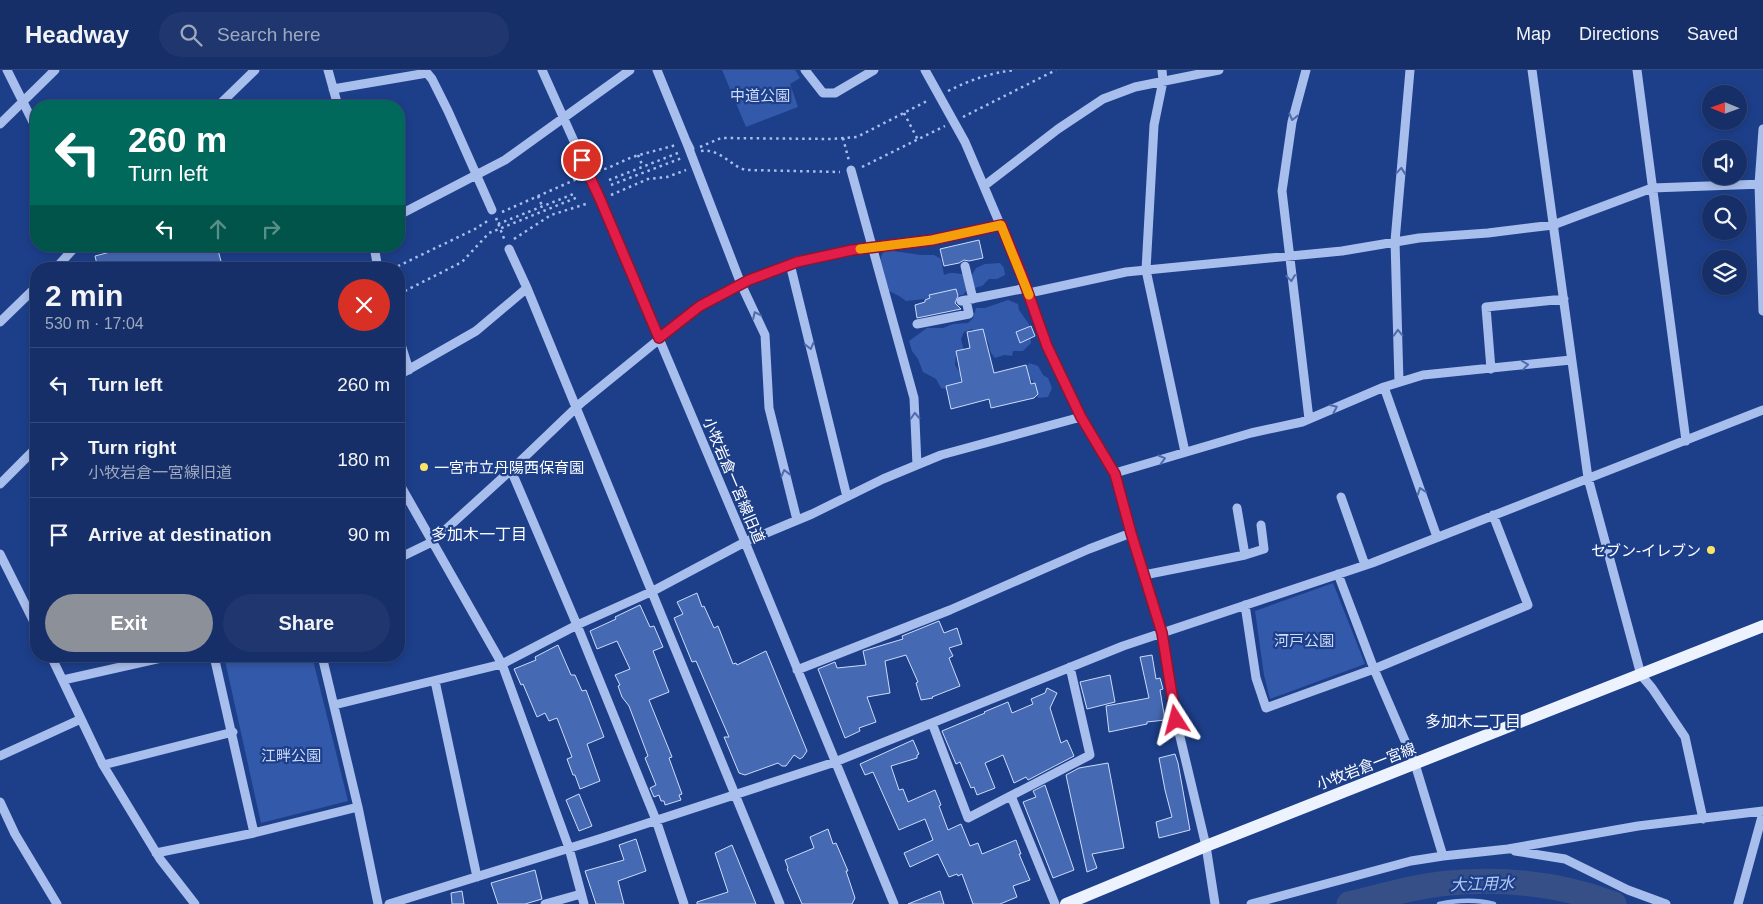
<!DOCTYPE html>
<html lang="en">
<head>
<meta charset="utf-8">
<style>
	body { margin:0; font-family:Helvetica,"Noto Sans JP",sans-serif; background:#1f376e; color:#f1f3f6; height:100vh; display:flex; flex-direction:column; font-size:19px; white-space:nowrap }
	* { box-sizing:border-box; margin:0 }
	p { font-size:16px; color:#9ea9c0 }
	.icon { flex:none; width:28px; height:28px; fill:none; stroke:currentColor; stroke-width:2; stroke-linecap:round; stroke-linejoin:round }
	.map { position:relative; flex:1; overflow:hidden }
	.sheet { position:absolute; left:30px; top:192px; width:375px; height:400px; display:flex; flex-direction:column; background:#162f68; border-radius:20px; box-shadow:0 2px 8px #0003,0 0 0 1px #354a7c }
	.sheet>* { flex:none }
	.guide { position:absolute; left:30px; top:30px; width:375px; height:152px; border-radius:20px; box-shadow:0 2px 8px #0003,0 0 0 1px #354a7c; background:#00695c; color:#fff; overflow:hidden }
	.needle { width:32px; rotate:271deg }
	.fabs { position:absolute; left:1702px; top:15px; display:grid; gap:10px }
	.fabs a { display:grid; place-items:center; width:45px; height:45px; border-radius:50%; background:#162f68; box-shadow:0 2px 8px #0003,0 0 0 1px #354a7c; font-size:25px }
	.pin { position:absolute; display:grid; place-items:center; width:42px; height:42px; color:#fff; margin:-21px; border:2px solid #fff; border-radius:50%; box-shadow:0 1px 5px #0007 }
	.me { position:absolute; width:55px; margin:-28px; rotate:351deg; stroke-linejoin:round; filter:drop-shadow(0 0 4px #0008) }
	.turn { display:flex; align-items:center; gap:18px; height:105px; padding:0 15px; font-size:22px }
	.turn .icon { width:65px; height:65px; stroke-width:2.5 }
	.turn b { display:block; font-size:35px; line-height:42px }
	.lanes { display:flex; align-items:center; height:48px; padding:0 15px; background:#0003; justify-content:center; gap:25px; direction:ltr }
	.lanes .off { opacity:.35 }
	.round { display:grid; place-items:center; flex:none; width:52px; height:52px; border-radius:26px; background:#1f376e }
	.summary { display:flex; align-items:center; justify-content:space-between; height:85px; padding:0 15px }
	h1 { font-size:30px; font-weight:700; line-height:38px }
	.primary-button { display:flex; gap:10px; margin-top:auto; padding:10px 15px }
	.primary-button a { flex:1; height:58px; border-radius:30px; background:#8c9099; color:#fff; font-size:20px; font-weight:700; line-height:58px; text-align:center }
	.primary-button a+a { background:#1f376e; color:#f1f3f6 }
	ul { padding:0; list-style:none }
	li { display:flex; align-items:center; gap:15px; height:75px; padding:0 15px; border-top:1px solid #354a7c }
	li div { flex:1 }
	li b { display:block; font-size:19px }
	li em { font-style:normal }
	header { display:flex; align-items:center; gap:30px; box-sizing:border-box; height:70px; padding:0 25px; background:#162f68; border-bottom:1px solid #354a7c }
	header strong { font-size:24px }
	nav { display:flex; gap:28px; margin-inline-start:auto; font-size:18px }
	.search { width:350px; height:45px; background:#1f376e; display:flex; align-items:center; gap:12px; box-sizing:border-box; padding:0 18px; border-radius:28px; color:#9ea9c0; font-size:19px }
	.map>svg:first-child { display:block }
	.green { fill:#3359aa }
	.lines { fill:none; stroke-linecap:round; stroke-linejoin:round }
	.stream { stroke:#9bb7ee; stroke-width:4.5 }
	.river { stroke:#364f87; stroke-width:25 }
	.building { fill:#4569b2; stroke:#cddbf9 }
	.path { stroke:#a8beec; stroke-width:2.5; stroke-dasharray:2.5 4; stroke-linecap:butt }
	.minor { stroke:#a8beec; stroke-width:9 }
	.major { stroke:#edf2ff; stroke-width:12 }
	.oneway { stroke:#4e6bac }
	.route-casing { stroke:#92132f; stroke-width:12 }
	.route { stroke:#e11d48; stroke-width:9 }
	.slow { stroke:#f59e0b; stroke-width:9 }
	.poi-dot { fill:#fce466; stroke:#1d3f8a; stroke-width:2 }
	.labels { text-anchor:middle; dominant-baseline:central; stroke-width:4.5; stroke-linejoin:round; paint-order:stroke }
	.park-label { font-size:15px; fill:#cddbf9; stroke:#1d3f8a }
	.poi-label { font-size:15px; fill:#fff; stroke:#1d3f8a; text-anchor:start }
	.street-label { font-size:15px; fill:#fff; stroke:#1d3f8a }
	.neighbourhood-label { font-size:16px; fill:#fff; stroke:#1d3f8a }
	.water-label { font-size:16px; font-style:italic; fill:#b4c9f3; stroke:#1d3f8a }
</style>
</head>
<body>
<header>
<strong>Headway</strong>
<div class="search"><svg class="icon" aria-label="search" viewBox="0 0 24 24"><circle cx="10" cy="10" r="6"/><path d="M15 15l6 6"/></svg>Search here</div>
<nav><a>Map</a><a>Directions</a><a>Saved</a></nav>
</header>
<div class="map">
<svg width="1763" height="834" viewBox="0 0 1763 834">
	<rect width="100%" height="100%" fill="#1d3f8a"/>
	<!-- green -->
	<path class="green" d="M722 0H795L800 8 790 14 798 37 746 57Z
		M886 180 921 185H934L941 189 944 205C954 200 961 206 972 205L976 198 985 194 1000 193 1004 198 1005 205 997 209H989L982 216 967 220 963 225 906 231 899 226 887 220 883 199 880 191 882 184Z
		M1008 230 1018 234 1019 240 1029 254 1031 273 1023 281H1013L1012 286 1004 285 995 288C988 280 991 280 988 272 985 266 978 262 972 259L964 262 961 269 964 281 956 286 955 295 960 303 961 316 948 320 941 318 936 309 923 302 918 289 912 281 909 271 927 258H943L953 254 968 253 973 248 976 238H985Z
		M1029 293 1038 296 1043 305 1048 308 1052 318 1048 327 1038 328 1033 317V311L1028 307 1027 296Z
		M1333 513 1365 594 1270 629 1264 605 1255 541Z
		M224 586H312L348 731 261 753Z"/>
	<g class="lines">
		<!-- stream -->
		<path class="stream" d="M1439 834C1458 830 1475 829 1494 834"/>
		<!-- river -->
		<path class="river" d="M1349 834C1382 826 1415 816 1449 813 1505 808 1561 814 1614 834"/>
	</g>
	<!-- building -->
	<path class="building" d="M979 170 983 188 969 191 964 190 959 193 944 196 940 179Z
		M133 176H217L223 199H98L95 186Z
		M956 219 958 226 955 233 961 239 917 248 915 235 925 232V230L930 228 929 225Z
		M1031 256 1035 266 1020 273 1016 262Z
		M983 259 994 303 1026 295 1031 314 1035 313 1038 324 1034 328 991 338 989 329 951 339 946 316 962 312 956 281 970 278 967 262Z
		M697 523 702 537 704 536 714 558 718 556 733 594 736 593 737 595 766 581 807 681 803 687 800 689 794 685 786 696H782L778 693 745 705 739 703 724 667H729L696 591 692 592 674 548 683 544 677 532Z
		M640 535 650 557 654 556 663 577 653 581 669 622 649 630 672 687 669 688 682 724 679 725 681 730 665 735 664 731H661L659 725 654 727 650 718 656 715 645 688 648 686 629 636 622 627 618 616 620 615 615 605 630 599 617 571 597 579 590 561 616 549 615 547Z
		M939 551 944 563 957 558 962 574 949 578 953 586 949 588 960 616 932 627 933 628 921 630 916 613 918 612 906 585 885 591 890 623 867 627 876 652 859 658 860 661 845 668 818 599 835 592 837 598 866 595 863 581 903 569 902 566Z
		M558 575 571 605H575L582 621 586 620 604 667 587 674 600 711 580 719 575 705H573L567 689 572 687 557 648 549 651 545 643 537 647 523 614 521 615 514 599 536 590 535 587Z
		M1152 585 1156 609 1160 608 1163 619 1160 620 1165 650 1147 652V654L1109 662 1106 636 1149 628 1140 587Z
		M1110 605 1115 632 1087 639 1080 612Z
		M1047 618 1057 623 1050 638 1061 673 1067 670 1074 686 1028 710 1026 707 1014 713 1003 685 985 693 995 718 977 725 974 717 971 718 960 692 956 694 942 661 985 643 984 642 1008 632 1012 643 1033 634 1031 629 1045 623Z
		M913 670 919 684 917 685V688L891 696 899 720 903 719 908 732 935 720 941 735 939 736 948 760 961 754 970 776 978 773 982 784 1016 770 1021 784H1019L1030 810 1013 816 1017 827 1000 834H973L962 804 958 806 957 804 949 807 938 784 910 797 904 783 933 770 925 749 899 760 873 702 865 705 860 694Z
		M1175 684 1178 693 1190 760 1159 768 1156 752 1172 747 1165 720 1159 688Z
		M1108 693 1124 778 1092 784 1097 798 1087 802 1066 705 1079 698Z
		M1045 715 1074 800 1053 808 1023 732 1036 727 1033 721Z
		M579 724 592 756 579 761 566 730Z
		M828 759 833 774 836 773 848 801H846L855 828 852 834H802L787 799 788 798 785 790 814 778 810 767Z
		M636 769 646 801 618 811 624 834H596L585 801 624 790 619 775Z
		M732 775 756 834H697V832L728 822 715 783Z
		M535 800 542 829 525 834H498L491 813Z
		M462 821 464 834H452L451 823Z
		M940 821 944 834H908Z"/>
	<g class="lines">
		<!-- path -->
		<path class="path" d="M948 21C970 10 990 3 1015 0
			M904 43 918 70
			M963 47 1056 0
			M843 68 849 91
			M700 77 721 68 832 69 857 67 929 30
			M701 81C720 78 730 96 746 100L840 102
			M638 85 643 97
			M862 97 945 56
			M598 101 608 98 632 87 676 75
			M609 110 678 83
			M611 115 682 88
			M611 125 648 109 667 107 686 100
			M538 126 542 136
			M502 142 579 108
			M496 148 505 171
			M498 154 576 123
			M514 169 551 145 589 133
			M392 199 475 159 489 150
			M399 224 462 192 489 163 578 127"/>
		<!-- minor -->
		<path class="minor" d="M7 0 36 58
			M328 0 338 36
			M542 0 600 129 745 472 894 834
			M657 0 688 76
			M805 0 823 23H835L874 0
			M925 0 965 72 1022 206 1047 276 1081 347 1115 403 1131 463 1161 563 1176 650 1206 776 1215 834
			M1162 0 1163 11 1154 55 1146 200 1185 382
			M1306 0 1292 52 1282 121 1309 349
			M1532 0 1588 408 1641 605 1652 618 1685 667 1703 749
			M1637 0 1686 371
			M333 19 427 3 432 9 448 41 492 140
			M218 36 255 0
			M0 54 55 0
			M1763 59 1759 114 1763 241
			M690 79 686 71 741 214 765 265 769 338 797 450
			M851 100 914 328 917 395
			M984 116 1058 59 1103 29 1135 17 1219 0
			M399 145 505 90 630 0
			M374 176 378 199
			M509 179 527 218
			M790 194 847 427
			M965 196 973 229
			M55 199 76 176
			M1029 223 1126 202 1342 181 1419 168 1488 163 1553 155 1652 118 1763 114
			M961 231 1027 218
			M0 252 36 217
			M917 254 969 244 966 230
			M399 268 409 300
			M1491 299 1486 237 1564 229
			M399 305 476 261 527 218 780 834
			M1399 312 1395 171 1410 0
			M1384 317 1437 467
			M511 400 577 555 656 750 684 834
			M1115 403 1251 363 1302 352 1384 317 1423 305 1571 290
			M399 413 502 594 569 778 584 834
			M0 414 36 378
			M1341 427 1365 495
			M1237 438 1245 485
			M0 484 36 556
			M399 488 432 472 511 400 581 333 700 236 749 210 797 191 852 180 932 170 1001 155
			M1338 504 1374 599 1415 694 1443 786
			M1144 505 1245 485 1264 479 1261 455
			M1245 535 1256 608 1266 638 1374 599 1528 535 1493 445
			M51 586 103 695 160 789 195 834
			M214 586 254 763
			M322 586 358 737 378 834
			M797 600 950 540 1089 479 1131 463
			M63 610 170 586
			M435 611 477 807
			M334 635 502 594 577 555 653 521 745 472 812 444 883 409 941 385 1081 347
			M932 653 968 748 1090 685 1070 597
			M0 686 81 649
			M103 695 233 662
			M1011 726 1055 834
			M0 732 15 764 57 834
			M1515 781 1565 789 1628 820 1666 834
			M156 783 254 763 358 737
			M389 834 602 768 835 692 1123 576 1372 493 1763 340
			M545 834 581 824
			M1251 834 1411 791 1443 786 1508 779 1638 756 1763 741
			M1738 834 1763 743"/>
		<!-- major -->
		<path class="major" d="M1066 834 1206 776 1763 556"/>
	</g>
	<!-- one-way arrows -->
	<defs><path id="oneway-chevron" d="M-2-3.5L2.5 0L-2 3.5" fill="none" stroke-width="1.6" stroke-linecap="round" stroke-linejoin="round" transform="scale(1.25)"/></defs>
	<g class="oneway">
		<use href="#oneway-chevron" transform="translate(1293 47) rotate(104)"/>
		<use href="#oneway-chevron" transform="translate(1401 101) rotate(-85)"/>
		<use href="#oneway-chevron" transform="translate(1291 208) rotate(83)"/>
		<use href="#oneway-chevron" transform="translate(756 245) rotate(-115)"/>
		<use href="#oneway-chevron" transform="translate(1398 263) rotate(-92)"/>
		<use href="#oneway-chevron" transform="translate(810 276) rotate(76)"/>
		<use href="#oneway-chevron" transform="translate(1525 295) rotate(-7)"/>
		<use href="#oneway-chevron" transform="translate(1334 338) rotate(-24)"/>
		<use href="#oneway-chevron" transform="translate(915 346) rotate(-93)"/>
		<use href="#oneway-chevron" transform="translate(1162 389) rotate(-17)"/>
		<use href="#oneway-chevron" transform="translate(785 403) rotate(-104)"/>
		<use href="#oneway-chevron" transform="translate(1421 421) rotate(-110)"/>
	</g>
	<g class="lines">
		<!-- route casing -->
		<g class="route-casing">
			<path id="route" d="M582 90 600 129 659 268 700 236 749 210 797 192 852 180 932 170 1001 155 1022 206 1047 276 1081 347 1115 404 1131 463 1162 563 1176 650"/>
		</g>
		<!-- route -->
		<use href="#route" class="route"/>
		<!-- slow -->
		<path class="slow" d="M860 179 932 170 1001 155 1029 225"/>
	</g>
	<!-- markers -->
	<g class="poi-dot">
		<circle cx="424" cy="397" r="5"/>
		<circle cx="1711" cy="480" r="5"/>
	</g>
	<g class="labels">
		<!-- park labels -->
		<g class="park-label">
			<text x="760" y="25">中道公園</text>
			<text x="1304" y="570">河戸公園</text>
			<text x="291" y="685">江畔公園</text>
		</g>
		<!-- poi labels -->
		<g class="poi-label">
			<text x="434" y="397">一宮市立丹陽西保育園</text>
			<text x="1701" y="480" text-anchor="end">セブン-イレブン</text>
		</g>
		<!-- street labels -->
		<g class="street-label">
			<text transform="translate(734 410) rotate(67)">小牧岩倉一宮線旧道</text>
			<text transform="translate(1366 696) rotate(-21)">小牧岩倉一宮線</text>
		</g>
		<!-- neighbourhood labels -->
		<g class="neighbourhood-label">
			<text x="479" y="464">多加木一丁目</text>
			<text x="1473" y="651">多加木二丁目</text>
		</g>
		<!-- water labels -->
		<g class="water-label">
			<text transform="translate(1482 814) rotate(-2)">大江用水</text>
		</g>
	</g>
</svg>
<div class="fabs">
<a><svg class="needle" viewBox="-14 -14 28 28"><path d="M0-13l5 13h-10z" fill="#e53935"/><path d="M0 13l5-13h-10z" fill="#9ea9c0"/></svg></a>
<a><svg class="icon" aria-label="sound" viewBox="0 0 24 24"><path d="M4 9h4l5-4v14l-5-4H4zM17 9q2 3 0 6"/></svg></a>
<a><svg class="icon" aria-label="search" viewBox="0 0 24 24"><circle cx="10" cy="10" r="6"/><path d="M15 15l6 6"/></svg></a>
<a><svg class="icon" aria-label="layers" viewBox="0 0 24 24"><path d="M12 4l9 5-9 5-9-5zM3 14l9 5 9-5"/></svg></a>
</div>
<div class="pin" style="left:582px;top:90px;background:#d93025"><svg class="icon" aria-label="arrive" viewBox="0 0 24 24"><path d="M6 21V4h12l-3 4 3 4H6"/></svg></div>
<svg class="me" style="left:1176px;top:650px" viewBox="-20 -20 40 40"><path d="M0-17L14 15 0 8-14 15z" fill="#e11d48" stroke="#fff" stroke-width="4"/></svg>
<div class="guide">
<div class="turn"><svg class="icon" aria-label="left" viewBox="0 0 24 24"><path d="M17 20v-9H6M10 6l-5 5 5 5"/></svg><div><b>260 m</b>Turn left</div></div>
<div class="lanes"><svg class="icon" aria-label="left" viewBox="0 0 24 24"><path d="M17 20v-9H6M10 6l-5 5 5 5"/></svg><svg class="icon off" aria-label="ahead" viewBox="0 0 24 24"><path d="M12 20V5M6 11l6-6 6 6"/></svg><svg class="icon off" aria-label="right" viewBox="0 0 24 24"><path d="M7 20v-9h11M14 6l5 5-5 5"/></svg></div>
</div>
<section class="sheet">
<div class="summary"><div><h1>2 min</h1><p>530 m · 17:04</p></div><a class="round" style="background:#d93025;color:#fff"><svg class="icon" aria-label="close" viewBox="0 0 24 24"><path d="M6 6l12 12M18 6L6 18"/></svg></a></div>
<ul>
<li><svg class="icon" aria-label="left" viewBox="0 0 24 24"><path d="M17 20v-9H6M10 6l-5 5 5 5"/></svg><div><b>Turn left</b></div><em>260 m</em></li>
<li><svg class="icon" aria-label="right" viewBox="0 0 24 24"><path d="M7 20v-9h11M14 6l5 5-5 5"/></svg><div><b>Turn right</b><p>小牧岩倉一宮線旧道</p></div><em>180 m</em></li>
<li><svg class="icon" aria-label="arrive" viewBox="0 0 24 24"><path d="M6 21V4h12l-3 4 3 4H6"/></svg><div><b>Arrive at destination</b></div><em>90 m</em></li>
</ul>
<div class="primary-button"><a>Exit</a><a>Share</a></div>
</section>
</div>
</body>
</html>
